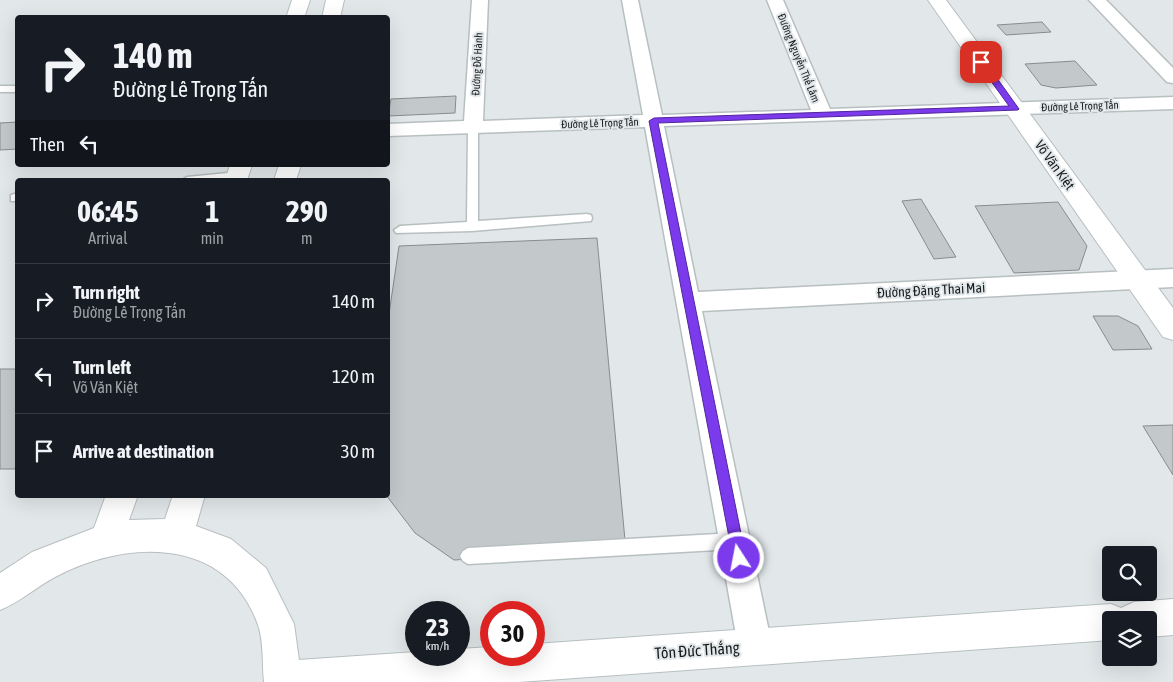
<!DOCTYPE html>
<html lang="en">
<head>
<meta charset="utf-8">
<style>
	body { margin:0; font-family:"Asap Condensed",sans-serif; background:#242831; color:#f1f3f6; height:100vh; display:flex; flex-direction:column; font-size:19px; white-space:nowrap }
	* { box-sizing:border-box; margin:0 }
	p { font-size:16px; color:#9ea1a6 }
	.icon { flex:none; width:28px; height:28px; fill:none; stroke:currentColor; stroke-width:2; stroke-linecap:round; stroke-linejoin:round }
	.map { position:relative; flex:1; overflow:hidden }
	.panel { position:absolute; left:15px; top:178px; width:375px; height:320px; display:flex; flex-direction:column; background:#171b24; border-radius:5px; box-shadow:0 5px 20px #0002 }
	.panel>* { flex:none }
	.top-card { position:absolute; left:15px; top:15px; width:375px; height:152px; border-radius:5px; box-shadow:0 5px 20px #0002; background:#171b24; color:#f1f3f6; overflow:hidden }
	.fabs { position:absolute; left:1102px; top:546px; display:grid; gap:10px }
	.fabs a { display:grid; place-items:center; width:55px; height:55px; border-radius:5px; background:#171b24; box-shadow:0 5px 20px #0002; font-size:25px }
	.speed { position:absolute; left:405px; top:601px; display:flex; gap:10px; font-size:25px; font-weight:700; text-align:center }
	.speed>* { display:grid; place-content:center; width:65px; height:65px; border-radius:50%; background:#171b24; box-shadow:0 5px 20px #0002; line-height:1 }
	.speed small { font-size:12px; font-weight:400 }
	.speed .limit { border:8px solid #d22; background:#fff; color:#111 }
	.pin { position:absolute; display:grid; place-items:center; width:42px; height:42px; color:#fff; margin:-21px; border-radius:10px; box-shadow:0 2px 8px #0006 }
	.me { position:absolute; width:55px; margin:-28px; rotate:349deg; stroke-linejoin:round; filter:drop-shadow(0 0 4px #0008) }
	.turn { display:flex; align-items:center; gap:18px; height:105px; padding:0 15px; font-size:22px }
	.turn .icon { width:65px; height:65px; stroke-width:2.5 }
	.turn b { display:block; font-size:35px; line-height:42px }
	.then { display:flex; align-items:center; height:48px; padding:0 15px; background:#0003; gap:10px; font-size:19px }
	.eta { display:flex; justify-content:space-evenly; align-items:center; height:85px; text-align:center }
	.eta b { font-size:30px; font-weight:700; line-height:35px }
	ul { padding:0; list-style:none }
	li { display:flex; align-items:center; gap:15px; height:75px; padding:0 15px; border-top:1px solid #363941 }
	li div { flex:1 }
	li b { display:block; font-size:19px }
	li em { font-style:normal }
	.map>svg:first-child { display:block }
	.building { fill:#c3c9cb; stroke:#878c8e }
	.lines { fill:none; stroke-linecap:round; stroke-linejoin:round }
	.lane-casing { stroke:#b8bfc0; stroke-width:3 }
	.street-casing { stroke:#b8bfc0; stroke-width:3 }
	.secondary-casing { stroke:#b8bfc0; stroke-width:2 }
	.primary-casing { stroke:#b8bfc0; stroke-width:2 }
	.lane { fill:#fff; fill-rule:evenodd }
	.street { fill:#fff; fill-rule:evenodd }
	.secondary { fill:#fff; fill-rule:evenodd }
	.primary { fill:#fff; fill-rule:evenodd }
	.route { fill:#7c3aed; stroke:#51269a }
	.labels { text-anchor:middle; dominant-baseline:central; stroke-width:4; stroke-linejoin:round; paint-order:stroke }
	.far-street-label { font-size:11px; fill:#1a1c1d; stroke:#e2e8ea }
	.street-label { font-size:14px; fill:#1a1c1d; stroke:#e2e8ea }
	.near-street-label { font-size:16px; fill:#1a1c1d; stroke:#e2e8ea }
</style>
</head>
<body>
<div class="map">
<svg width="1173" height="682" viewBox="0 0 1173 682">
	<rect width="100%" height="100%" fill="#e2e8ea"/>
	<!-- building -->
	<path class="building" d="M1042 22 1051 32 1006 35 997 25Z
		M1075 61 1097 85 1056 88 1041 85 1025 64Z
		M456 96 455 113 388 116 391 99Z
		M18 122V149L0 150V123Z
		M921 199 956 257 934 259 902 201Z
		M1058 202 1087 246 1079 270 1014 273 975 206Z
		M597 238 626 551 454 560 415 533 386 495H388V321L399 246Z
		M1093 316H1118L1138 326 1152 349 1113 350Z
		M0 369H18V463L15 469H0Z
		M1173 425V475L1143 426Z"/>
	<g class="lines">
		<!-- lane casing -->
		<g class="lane-casing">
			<path id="lane" d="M0 86H18V92H0Z
				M473 124 478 127V221L587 214 591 215 592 218 591 221 472 231 396 233 394 230 400 226 467 222 468 127Z
				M238 172 243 175 242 177 222 180H182L187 177Z
				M18 193V201H11V195Z
				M735 533 740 536 743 541 740 546 735 549 468 564 463 561 460 556 463 551 468 548Z"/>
		</g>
		<!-- street casing -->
		<g class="street-casing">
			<path id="street" d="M472 0H488L483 121 643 115 622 0H638L662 115 811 110 767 0H783L830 109 1173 97V109L664 126 698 292 1173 269V287L702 311 772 646 767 658 755 663 743 658 738 646 645 127 388 136V124L464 121Z
				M1089 0H1106L1173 68V83L1167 82Z"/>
		</g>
		<!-- secondary casing -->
		<g class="secondary-casing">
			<path id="secondary" d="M928 0H946L1173 308V340L1163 337Z
				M1173 599V635L1149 637V620H1111V640L519 682H265L264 680 270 667 283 661 416 652V655H459V649L491 647V655H534V644L1111 604 1121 608 1134 602Z"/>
		</g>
		<!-- primary casing -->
		<g class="primary-casing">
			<path id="primary" d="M292 0H310L304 18H286Z
				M326 0H344L340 18H322Z
				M230 165H252L247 180H225Z
				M279 165H301L296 180H274Z
				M106 495H138L129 520 165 519 173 495H205L196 526 231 539 266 568 294 624 302 682H264C262 664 264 642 258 625 227 536 126 539 55 577 36 587 20 602 0 610V573L32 552 94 528Z"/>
		</g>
		<!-- lane -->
		<use href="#lane" class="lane"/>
		<!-- street -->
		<use href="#street" class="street"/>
		<!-- secondary -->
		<use href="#secondary" class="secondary"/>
		<!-- primary -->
		<use href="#primary" class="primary"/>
	</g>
	<!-- route -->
	<path class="route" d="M979 60H984L1019 109 1018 110 658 123 746 558 744 563 739 565 734 563 649 121 654 118 1009 106 977 62Z"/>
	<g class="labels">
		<!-- far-street labels -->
		<g class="far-street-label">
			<text transform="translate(799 58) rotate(68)">Đường Nguyễn Thế Lâm</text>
			<text transform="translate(477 64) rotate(-87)">Đường Đỗ Hành</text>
			<text transform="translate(1080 106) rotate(-2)">Đường Lê Trọng Tấn</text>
			<text transform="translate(600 123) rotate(-2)">Đường Lê Trọng Tấn</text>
		</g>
		<!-- street labels -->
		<g class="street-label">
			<text transform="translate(1055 165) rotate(54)">Võ Văn Kiệt</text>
			<text transform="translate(931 290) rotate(-3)">Đường Đặng Thai Mai</text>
		</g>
		<!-- near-street labels -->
		<g class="near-street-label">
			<text transform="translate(697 650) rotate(-4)">Tôn Đức Thắng</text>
		</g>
	</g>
</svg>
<div class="fabs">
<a><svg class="icon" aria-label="search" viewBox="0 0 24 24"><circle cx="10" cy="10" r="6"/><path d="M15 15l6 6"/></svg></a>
<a><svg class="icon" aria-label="layers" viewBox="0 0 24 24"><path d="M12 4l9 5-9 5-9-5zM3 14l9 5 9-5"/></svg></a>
</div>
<div class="speed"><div>23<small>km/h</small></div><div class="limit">30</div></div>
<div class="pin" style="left:981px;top:62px;background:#d93025"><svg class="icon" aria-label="arrive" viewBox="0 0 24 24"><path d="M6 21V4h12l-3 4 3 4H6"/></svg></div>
<svg class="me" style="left:739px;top:558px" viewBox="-20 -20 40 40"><circle r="17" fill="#7c3aed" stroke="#fff" stroke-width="3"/><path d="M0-11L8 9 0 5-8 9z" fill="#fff"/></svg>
<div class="top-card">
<div class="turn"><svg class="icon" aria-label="right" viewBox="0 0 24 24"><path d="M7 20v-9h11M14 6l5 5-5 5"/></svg><div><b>140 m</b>Đường Lê Trọng Tấn</div></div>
<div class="then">Then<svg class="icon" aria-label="left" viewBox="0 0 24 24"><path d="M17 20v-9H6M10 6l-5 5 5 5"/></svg></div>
</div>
<section class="panel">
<div class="eta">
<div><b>06:45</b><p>Arrival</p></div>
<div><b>1</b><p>min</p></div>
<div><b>290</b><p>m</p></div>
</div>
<ul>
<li><svg class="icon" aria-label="right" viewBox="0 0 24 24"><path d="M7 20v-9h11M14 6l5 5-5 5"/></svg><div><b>Turn right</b><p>Đường Lê Trọng Tấn</p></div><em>140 m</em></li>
<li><svg class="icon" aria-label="left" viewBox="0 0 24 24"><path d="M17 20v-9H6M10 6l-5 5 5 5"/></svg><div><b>Turn left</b><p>Võ Văn Kiệt</p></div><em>120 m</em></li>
<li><svg class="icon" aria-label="arrive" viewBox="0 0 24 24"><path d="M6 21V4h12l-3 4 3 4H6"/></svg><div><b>Arrive at destination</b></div><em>30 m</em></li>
</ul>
</section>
</div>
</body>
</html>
